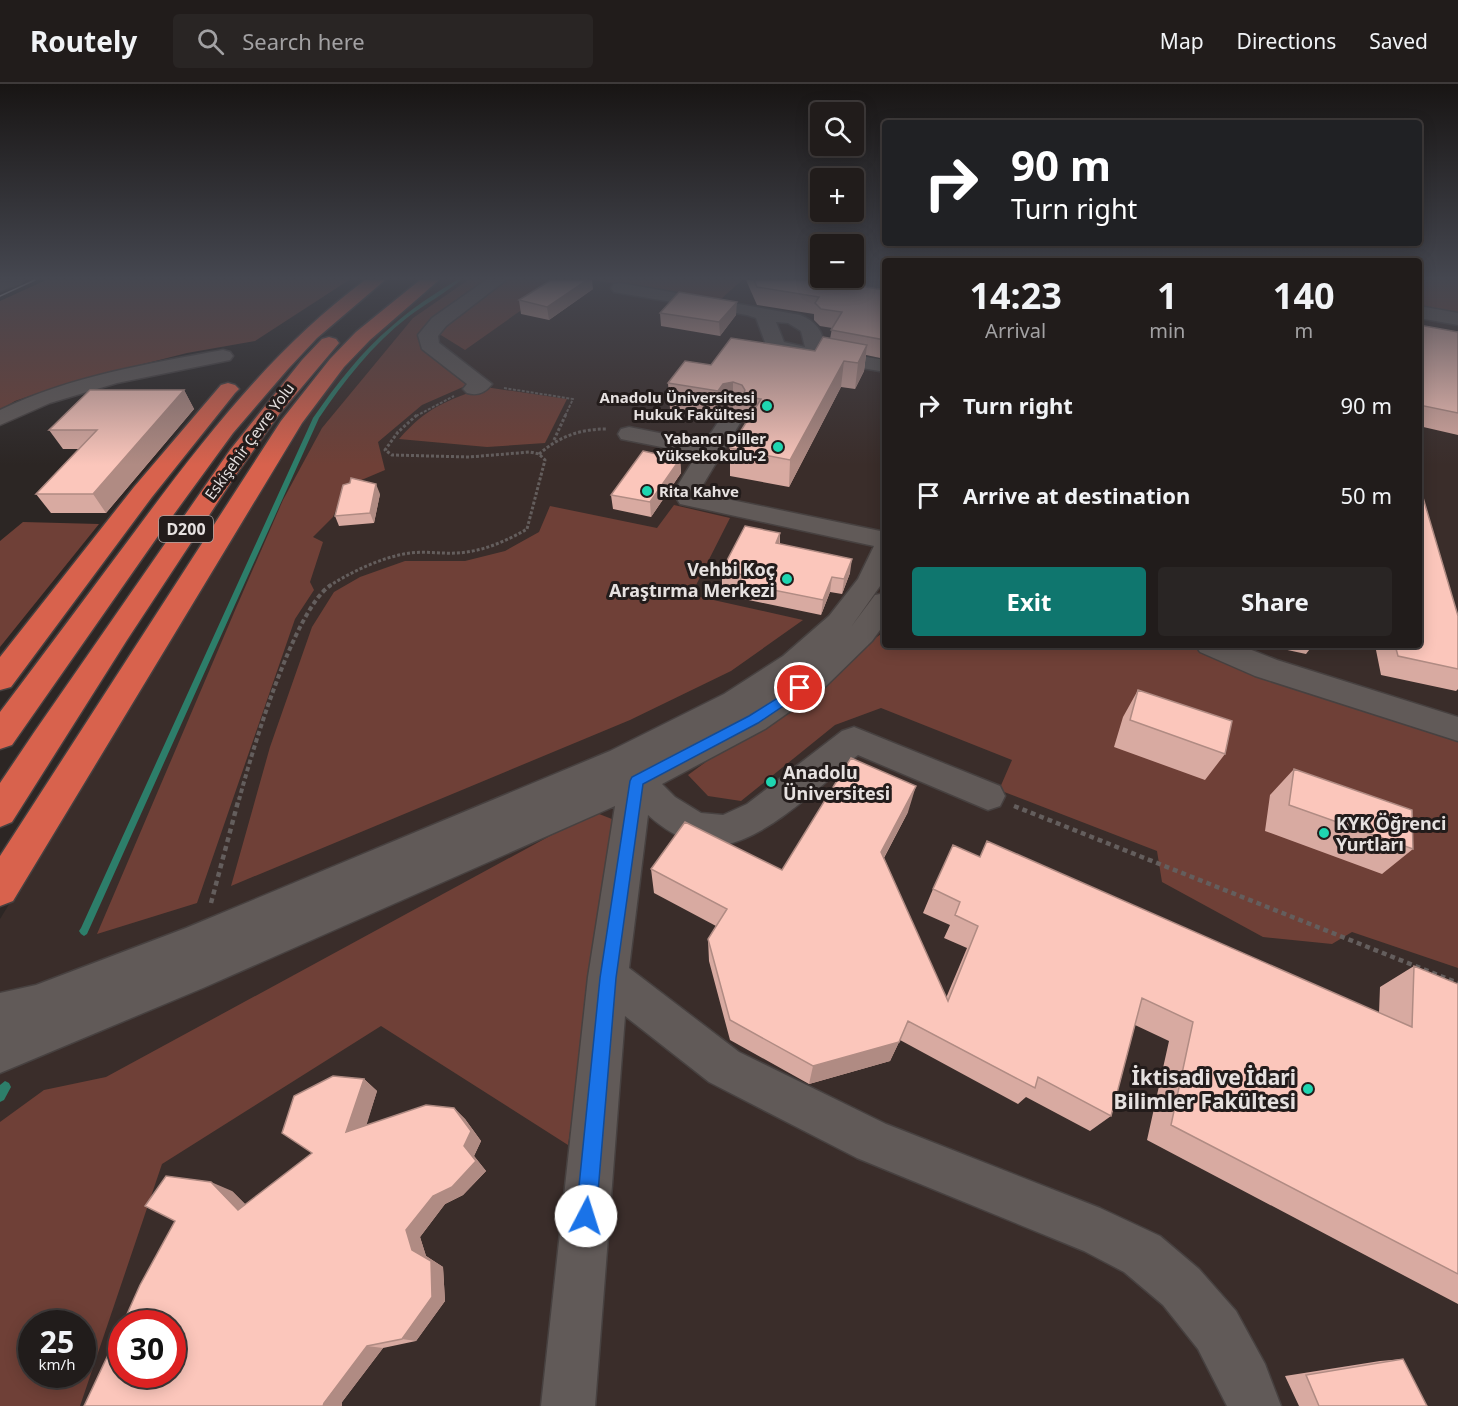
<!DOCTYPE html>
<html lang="en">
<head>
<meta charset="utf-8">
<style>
	body { margin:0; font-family:"Noto Sans",sans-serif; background:#292524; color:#f1f3f6; height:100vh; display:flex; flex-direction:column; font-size:22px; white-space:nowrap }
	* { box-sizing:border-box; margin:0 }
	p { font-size:20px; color:#a2a1a3 }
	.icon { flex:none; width:33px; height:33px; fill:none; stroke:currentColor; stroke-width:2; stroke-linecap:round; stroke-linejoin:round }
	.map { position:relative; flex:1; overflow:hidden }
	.panel { position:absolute; left:882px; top:174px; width:540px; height:390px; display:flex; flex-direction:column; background:#211c1b; border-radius:6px; box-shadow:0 3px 15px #0003,0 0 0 2px #3e3a3a }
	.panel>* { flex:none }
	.banner { position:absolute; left:882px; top:36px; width:540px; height:126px; border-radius:6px; box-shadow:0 3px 15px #0003,0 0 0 2px #3e3a3a; background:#202124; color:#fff; overflow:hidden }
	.buttons { position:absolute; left:810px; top:18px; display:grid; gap:12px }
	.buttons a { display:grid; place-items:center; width:54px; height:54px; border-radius:6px; background:#211c1b; box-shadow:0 3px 15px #0003,0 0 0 2px #3e3a3a; font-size:30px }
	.speed { position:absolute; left:18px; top:1226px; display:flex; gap:12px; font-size:30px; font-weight:700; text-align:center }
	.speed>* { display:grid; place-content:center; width:78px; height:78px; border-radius:50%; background:#211c1b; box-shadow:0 3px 15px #0003,0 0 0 2px #3e3a3a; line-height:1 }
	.speed small { font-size:15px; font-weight:400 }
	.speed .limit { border:9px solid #d22; background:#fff; color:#111 }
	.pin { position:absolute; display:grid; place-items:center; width:51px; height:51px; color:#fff; margin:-26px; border:3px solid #fff; border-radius:50%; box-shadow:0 2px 6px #0007 }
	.me { position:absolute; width:66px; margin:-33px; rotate:5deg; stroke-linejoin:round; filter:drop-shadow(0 0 4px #0008) }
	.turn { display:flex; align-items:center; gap:21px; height:126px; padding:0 30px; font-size:27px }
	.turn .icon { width:78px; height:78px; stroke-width:2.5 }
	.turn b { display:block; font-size:42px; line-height:51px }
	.eta { display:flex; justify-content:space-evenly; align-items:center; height:102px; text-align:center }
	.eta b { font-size:36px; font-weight:700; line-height:42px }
	.button { display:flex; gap:12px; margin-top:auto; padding:12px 30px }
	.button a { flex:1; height:69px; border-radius:6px; background:#0f766e; color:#fff; font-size:24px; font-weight:700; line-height:69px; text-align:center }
	.button a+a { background:#292524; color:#f1f3f6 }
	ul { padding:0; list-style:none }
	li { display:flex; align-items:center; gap:18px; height:90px; padding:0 30px }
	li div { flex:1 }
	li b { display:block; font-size:22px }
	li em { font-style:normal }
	header { display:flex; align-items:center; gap:36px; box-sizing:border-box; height:84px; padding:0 30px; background:#211c1b; border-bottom:2px solid #3e3a3a }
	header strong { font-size:28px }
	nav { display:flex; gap:33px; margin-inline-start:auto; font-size:21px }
	.search { width:420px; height:54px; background:#292524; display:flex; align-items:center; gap:15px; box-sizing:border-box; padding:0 21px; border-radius:6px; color:#a2a1a3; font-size:22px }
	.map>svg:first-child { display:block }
	.built { fill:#3a2d2a; fill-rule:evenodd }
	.green { fill:#6f4037; fill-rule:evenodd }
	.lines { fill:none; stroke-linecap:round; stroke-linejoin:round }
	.stream { fill:#2d7e6a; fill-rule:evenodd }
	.minor-casing { stroke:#474140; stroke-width:3 }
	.highway-casing { stroke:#474140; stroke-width:3 }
	.path-far3 { stroke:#645e5d; stroke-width:2; stroke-dasharray:3 1.5; stroke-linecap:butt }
	.path-far2 { stroke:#645e5d; stroke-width:3; stroke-dasharray:3 2; stroke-linecap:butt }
	.path-far1 { stroke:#645e5d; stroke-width:4; stroke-dasharray:4.5 3; stroke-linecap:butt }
	.path { stroke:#645e5d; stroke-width:4.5; stroke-dasharray:5 4; stroke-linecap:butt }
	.minor { fill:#615a58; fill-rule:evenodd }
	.highway { fill:#d8624d; fill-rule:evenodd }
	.tram { stroke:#d1cccb; stroke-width:1.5 }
	.wall { fill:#d8aaa1 }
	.shaded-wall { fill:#b08b83 }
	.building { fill:#fbc6bb; stroke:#b08b83; stroke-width:1.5 }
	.route { fill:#1a73e8; stroke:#114b97; stroke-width:1.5 }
	.poi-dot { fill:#1fd5b0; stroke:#231c1b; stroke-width:2 }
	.labels { text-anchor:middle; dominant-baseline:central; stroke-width:6; stroke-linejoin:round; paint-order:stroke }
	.far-poi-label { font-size:15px; font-weight:bold; fill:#e6e1e0; stroke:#231c1b; text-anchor:end }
	.far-street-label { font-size:15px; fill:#e6e1e0; stroke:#231c1b }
	.shield { fill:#231c1b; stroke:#aca6a5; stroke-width:1.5 }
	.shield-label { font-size:16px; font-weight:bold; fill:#e6e1e0 }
	.poi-label { font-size:18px; font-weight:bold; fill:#e6e1e0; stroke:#231c1b; text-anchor:start }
	.near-poi-label { font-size:21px; font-weight:bold; fill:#e6e1e0; stroke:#231c1b; text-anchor:end }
</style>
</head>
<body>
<header>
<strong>Routely</strong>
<div class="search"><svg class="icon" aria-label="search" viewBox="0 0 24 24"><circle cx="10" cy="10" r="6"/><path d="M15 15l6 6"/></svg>Search here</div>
<nav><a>Map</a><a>Directions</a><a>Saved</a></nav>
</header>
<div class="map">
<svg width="1458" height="1322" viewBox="0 0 1458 1322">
	<rect width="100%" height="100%" fill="#2c2624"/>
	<!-- built -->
	<path class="built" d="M441 196H885V561H1419V196H1458V1322H0V835L307 334 328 305 372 254ZM32 1239H82V1290H32ZM122 1239H172V1290H122Z"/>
	<!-- green -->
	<path class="green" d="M46 196H349L255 257 187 269 68 299 15 317 0 326V217Z
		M468 196H564L465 266 428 243 423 252 472 299 422 321 378 358 385 386 345 403 333 433 313 453 323 458 310 498 314 506 295 535 197 819 97 850 236 524 283 416 322 344 413 234Z
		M593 196H742L721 215Z
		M1419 196H1458V235L1419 228Z
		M485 303 567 315 545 359 487 363 399 355C427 323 446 317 485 303Z
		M674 421 730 434 691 511 803 536 731 587 630 636 231 802 270 663 312 543 334 508 360 493 405 477H465L505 467 539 448 550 422 657 444Z
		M23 438 99 440 0 563V457Z
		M885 547V561H1210L1458 645V884L1352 848 1332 860 1263 853 1162 798 1157 767 999 706 1012 676 881 624 835 641 741 717 708 712 688 691Z
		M594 728 617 737 568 1061 381 942 162 1080 80 1322H0V1038L44 1006 106 993ZM32 1239H82V1290H32Z"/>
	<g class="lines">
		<!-- stream -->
		<path class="stream" d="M457 196H461C444 210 425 220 408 233 372 261 344 297 319 334L87 850 84 852 81 850 79 847 81 844 313 334C336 301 361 268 392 242 412 224 434 210 457 196Z
			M5 997 9 999 11 1003 4 1016 0 1018V1001Z"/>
		<!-- minor casing -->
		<g class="minor-casing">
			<path id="minor" d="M0 196H24L21 200 0 207Z
				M486 196H506L446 242 438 252 439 259 492 300C485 309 477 312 467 309L463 305 467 300 422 265 418 251 432 234Z
				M846 196H885V206L849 200Z
				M620 199 800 231C816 237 825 249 824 266L885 276V288L776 269 766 261 756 234 747 231 614 208 611 204 614 200ZM776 238 788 239 801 247 805 263 784 258Z
				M1419 222 1458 229V241L1419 234Z
				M223 266 230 268 233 272 230 276 117 299 50 319 0 341V326C71 292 147 280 223 266Z
				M732 327 740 329 743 334 698 409 885 448V495L851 543 875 511 885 509V539L872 557 826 602 765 645 662 700 675 713 701 729 723 731 747 720 842 647 854 643 1000 702 1005 712 1000 722 988 726 858 671C822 700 772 750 728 760 699 767 669 750 648 731L629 884 739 968 886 1040 1100 1124 1160 1152 1199 1185 1236 1227 1265 1280 1281 1322H1227L1198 1265 1163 1221 1124 1188 1084 1167 857 1074 709 998 625 932 595 1322H541L588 893 615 722 203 904 0 989V909L36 901 186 844 610 667 724 610 783 572 829 532 858 495 874 462 680 420 673 409 697 370 621 355 618 350 621 345 629 343 705 358 724 329Z
				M1195 561H1239L1277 576 1458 633V657L1255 592 1200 568Z"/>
		</g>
		<!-- highway casing -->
		<g class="highway-casing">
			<path id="highway" d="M365 196H385L317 254 288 285 233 349 158 452 12 661 0 665V628C46 567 91 506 136 446 204 354 273 265 365 196Z
				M420 196H439L370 256 344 283 302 339 13 817 0 822V772L281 337 330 275 356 248Z
				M329 253 336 255 339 259 280 329 233 395 127 556 12 738 0 743V699L35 647 230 366 302 276 322 255Z
				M228 299 235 301 239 305 235 309 152 413 11 603 0 606V573L134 403 221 301Z"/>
		</g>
		<!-- path-far3 -->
		<path class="path-far3" d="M504 304 573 315 565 332
			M416 332 454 312"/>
		<!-- path-far2 -->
		<path class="path-far2" d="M554 356 566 330
			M539 370C559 353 579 345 606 345
			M329 502C353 487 382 473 410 469 426 467 442 470 457 469 481 468 507 457 527 445L545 376 539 370 530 368 469 373 392 371 385 366 398 348 418 330"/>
		<!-- path-far1 -->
		<path class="path-far1" d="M239 716C251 671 294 524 331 501"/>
		<!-- path -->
		<path class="path" d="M1014 722 1458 899
			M211 819 239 714"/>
		<!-- minor -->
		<use href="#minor" class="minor"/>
		<!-- highway -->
		<use href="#highway" class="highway"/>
		<!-- tram -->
		<path class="tram" d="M0 212 35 196"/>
	</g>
	<!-- wall -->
	<path class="wall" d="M746 196H836L839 199 885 206V275L866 271 864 287 855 305 841 303 789 403 730 392V364L746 339 743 338V330L742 328 733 325 723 327 718 334 670 325 668 299 711 281 815 267 830 255 832 244 820 242 814 236V230L757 221Z
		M593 205 549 236 521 230 519 216Z
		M660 229 736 231 720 252 661 242Z
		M1419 241 1458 248V351L1419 342Z
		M184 306 194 325 106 429H51L36 410 79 365H63L49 346Z
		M680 375 681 389 651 433 613 425 611 411Z
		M380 410 374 439 339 442 335 432Z
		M780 449V460L850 489 842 510 830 508 821 531 739 514V505L722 501V486Z
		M1458 532V605L1456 607 1381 591 1375 561H1419Z
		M1264 561H1313L1306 570Z
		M1138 606 1225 670 1205 696 1114 663 1123 633Z
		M1294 685 1413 765 1382 790 1265 747 1270 711Z
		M908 728 884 774 946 914 967 864 944 854 950 841 923 829 933 805 980 773 1379 929 1380 903 1414 882 1458 900V1220L1147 1056 1169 957 1135 941 1111 1032 1090 1047 1026 1013 1018 1020 900 956 890 977 809 1000 730 956 709 877 708 855 716 842 654 809 651 785 782 786Z
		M364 995 377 1007 366 1041 454 1024 465 1035 481 1057 474 1072 486 1087 463 1111 445 1120 420 1153 426 1172 443 1183 445 1217 416 1257 383 1264 342 1318 232 1107 246 1121 312 1069Z
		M1403 1275 1427 1322H1299L1285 1292 1380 1277Z"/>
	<!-- shaded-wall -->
	<path class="shaded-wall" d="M587 196H592L593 205 549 236 547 223Z
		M737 218 736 231 720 252 719 238Z
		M867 261 864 287 855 305 858 279Z
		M844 277 841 303 789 403 790 376Z
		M733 298V325L723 327 718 334V307L723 300Z
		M184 306 194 325 106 429 93 410Z
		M680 375 681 389 651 433 650 418Z
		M376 400 380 410 374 439 370 429Z
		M780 449 779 464 776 459Z
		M852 475 850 489 842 510 844 495Z
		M832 493 830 508 821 531 823 516Z
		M916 702 908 728 874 792 881 768Z
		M899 958 890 977 809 1000 813 982Z
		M364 995 377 1007 361 1059 346 1048Z
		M454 1024 465 1035 481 1057 474 1072 486 1087 463 1111 445 1120 420 1153 426 1172 443 1183 445 1217 416 1257 402 1255 412 1166 406 1146 464 1062Z
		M211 1098 232 1107 259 1134 238 1126Z
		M367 1262 383 1264 342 1318V1322H323L324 1319Z"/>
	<!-- building -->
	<path class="building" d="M551 196H587L547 223 519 216Z
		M754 196H836L839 199 885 206V256L831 246 842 228 821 225 815 219 819 213 757 203Z
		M679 208 737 218 719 238 660 229Z
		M1419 241 1458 248V329L1419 321Z
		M823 253 867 261 858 279 844 277 790 376 730 364 761 315 743 312 745 306 742 301 733 298 723 300 718 307 668 299 685 277 711 281 731 254 815 267Z
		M90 306H184L93 410H36L97 346H49Z
		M643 367 680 375 650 418 611 411Z
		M351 394 376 400 370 429 335 432 343 401 350 399Z
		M1419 400 1458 532V585L1398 572 1395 561H1419Z
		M745 442 780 449 776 459 852 475 844 495 832 493 823 516 739 499 743 491 722 486Z
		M1138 606 1232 637 1225 670 1130 636Z
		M851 674 916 702 881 768 948 917 978 842 955 831 960 818 933 805 953 761 980 773 987 757 1412 943 1414 882 1458 900V1190L1171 1041 1193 938 1142 914 1111 1032 1038 993 1035 1004 908 937 899 958 813 982 730 936 708 855 727 825 651 785 685 738 782 786Z
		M1294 685 1412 726 1413 765 1289 721Z
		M333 992 364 995 346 1048 426 1021 454 1024 471 1047 464 1062 476 1077 452 1103 433 1112 406 1146 412 1166 431 1177 432 1213 402 1255 367 1262 324 1319 323 1322H84L122 1241V1290H172V1239H123L140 1201 175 1137 145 1122 166 1092 211 1098 238 1126 312 1069 282 1049 294 1012Z
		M1403 1275 1427 1322H1319L1306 1291Z"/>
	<!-- sky -->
	<linearGradient id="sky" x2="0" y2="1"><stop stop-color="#181514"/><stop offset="0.51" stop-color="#454750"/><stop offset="1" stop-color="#454750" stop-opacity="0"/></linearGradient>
	<rect width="1458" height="381" fill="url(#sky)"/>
	<!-- route -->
	<path class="route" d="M800 600 804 601 806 604 804 608 758 639 643 700 616 894 596 1132 593 1139 586 1142 579 1139 576 1132 600 894 630 697 632 693 749 632Z"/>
	<!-- markers -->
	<g class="poi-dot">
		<circle cx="767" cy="322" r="6"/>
		<circle cx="778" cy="363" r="6"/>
		<circle cx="647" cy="407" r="6"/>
		<circle cx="787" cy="495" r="6"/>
		<circle cx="771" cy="698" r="6"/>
		<circle cx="1324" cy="749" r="6"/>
		<circle cx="1308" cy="1005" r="6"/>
	</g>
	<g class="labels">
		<!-- far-poi labels -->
		<g class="far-poi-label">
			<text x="755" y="313">Anadolu Üniversitesi<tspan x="755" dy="17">Hukuk Fakültesi</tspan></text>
			<text x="766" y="354">Yabancı Diller<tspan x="766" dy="17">Yüksekokulu-2</tspan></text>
			<text x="659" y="407" text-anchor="start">Rita Kahve</text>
		</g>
		<!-- far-street labels -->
		<g class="far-street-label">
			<text transform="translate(249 357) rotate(-54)">Eskişehir Çevre Yolu</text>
		</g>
		<!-- shield labels -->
		<rect class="shield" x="159" y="432" width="54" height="26" rx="4.5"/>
		<g class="shield-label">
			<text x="186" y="445">D200</text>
		</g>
		<!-- poi labels -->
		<g class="poi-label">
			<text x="775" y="485" text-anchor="end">Vehbi Koç<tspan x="775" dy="21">Araştırma Merkezi</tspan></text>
			<text x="783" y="688">Anadolu<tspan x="783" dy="21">Üniversitesi</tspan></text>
			<text x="1336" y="739">KYK Öğrenci<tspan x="1336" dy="21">Yurtları</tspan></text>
		</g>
		<!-- near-poi labels -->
		<g class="near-poi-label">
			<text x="1296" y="993">İktisadi ve İdari<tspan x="1296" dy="24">Bilimler Fakültesi</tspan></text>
		</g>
	</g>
</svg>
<div class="buttons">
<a><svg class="icon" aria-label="search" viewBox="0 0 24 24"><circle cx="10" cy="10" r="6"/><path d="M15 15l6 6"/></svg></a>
<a>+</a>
<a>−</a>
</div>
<div class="speed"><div>25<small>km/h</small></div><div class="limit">30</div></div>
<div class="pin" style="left:800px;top:604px;background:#d93025"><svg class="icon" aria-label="arrive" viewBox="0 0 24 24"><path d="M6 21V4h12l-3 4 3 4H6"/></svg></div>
<svg class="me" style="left:586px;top:1132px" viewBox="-20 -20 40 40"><circle r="19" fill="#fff"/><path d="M0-13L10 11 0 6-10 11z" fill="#1a73e8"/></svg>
<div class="banner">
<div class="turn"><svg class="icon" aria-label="right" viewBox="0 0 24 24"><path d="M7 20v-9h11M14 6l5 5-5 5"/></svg><div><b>90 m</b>Turn right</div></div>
</div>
<section class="panel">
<div class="eta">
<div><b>14:23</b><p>Arrival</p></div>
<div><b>1</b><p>min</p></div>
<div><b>140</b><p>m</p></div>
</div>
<ul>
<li><svg class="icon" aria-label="right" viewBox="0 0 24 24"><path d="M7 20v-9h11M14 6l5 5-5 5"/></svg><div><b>Turn right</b></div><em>90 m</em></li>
<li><svg class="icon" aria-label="arrive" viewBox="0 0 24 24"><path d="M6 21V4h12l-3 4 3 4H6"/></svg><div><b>Arrive at destination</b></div><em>50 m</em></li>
</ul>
<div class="button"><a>Exit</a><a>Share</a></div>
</section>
</div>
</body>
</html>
